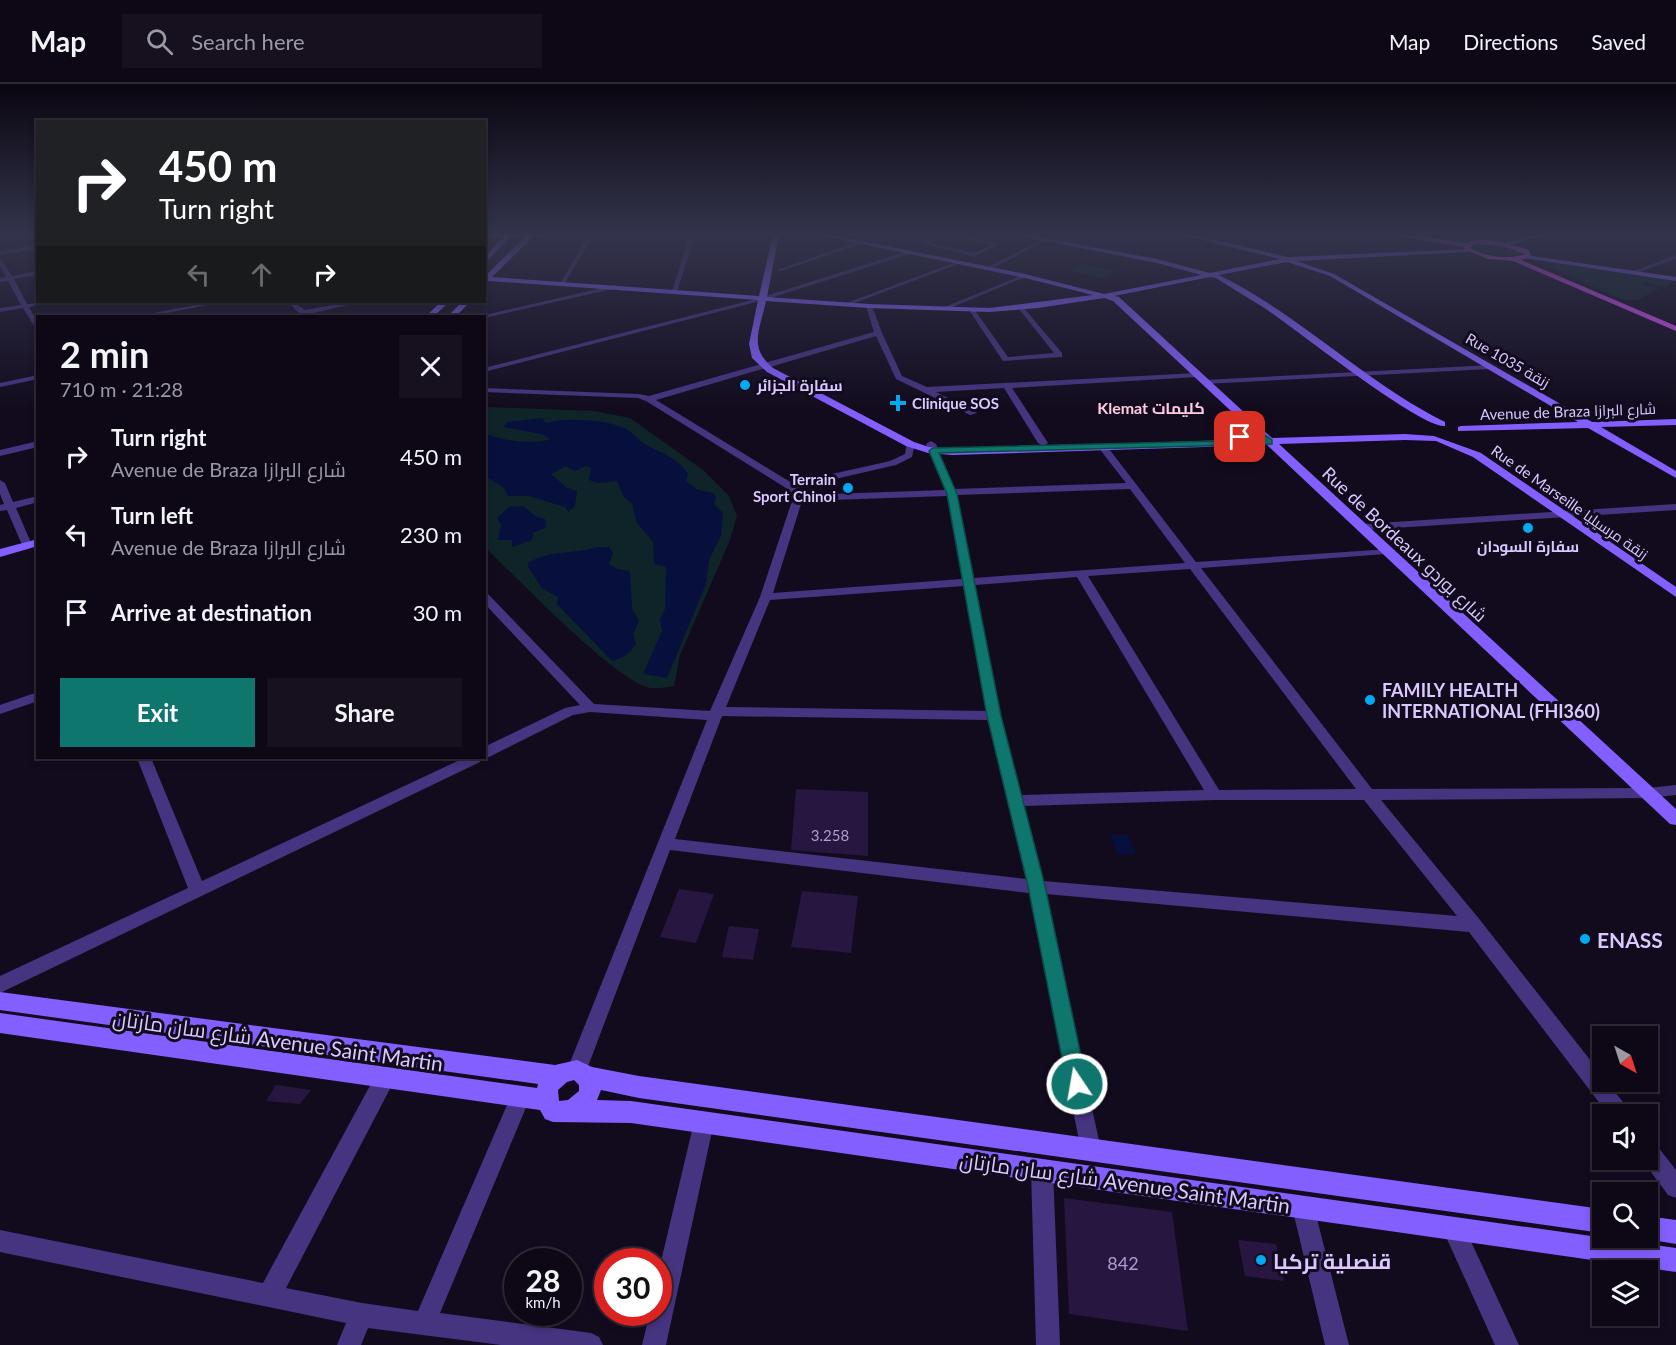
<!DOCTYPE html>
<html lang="en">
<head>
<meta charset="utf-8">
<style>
	body { margin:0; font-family:Lato,Cairo,sans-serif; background:#17111f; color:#f1f3f6; height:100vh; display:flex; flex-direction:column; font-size:22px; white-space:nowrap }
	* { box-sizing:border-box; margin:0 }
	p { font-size:20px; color:#9b9aa1 }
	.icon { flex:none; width:33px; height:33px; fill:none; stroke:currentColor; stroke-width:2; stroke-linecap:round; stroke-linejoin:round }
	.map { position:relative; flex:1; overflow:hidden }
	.panel { position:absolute; left:36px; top:231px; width:450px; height:444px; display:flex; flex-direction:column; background:#0e0816; border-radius:0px; box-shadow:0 3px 9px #0003,0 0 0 2px #2e2935 }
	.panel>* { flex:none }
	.hud { position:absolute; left:36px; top:36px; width:450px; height:183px; border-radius:0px; box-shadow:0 3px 9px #0003,0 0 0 2px #2e2935; background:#202124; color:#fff; overflow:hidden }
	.needle { width:39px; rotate:141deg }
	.fabs { position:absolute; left:1592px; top:942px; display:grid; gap:12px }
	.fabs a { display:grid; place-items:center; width:66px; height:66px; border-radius:0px; background:#0e0816; box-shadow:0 3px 9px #0003,0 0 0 2px #2e2935; font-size:30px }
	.speed { position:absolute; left:504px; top:1164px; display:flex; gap:12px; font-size:30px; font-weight:700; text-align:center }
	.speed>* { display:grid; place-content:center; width:78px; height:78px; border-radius:50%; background:#0e0816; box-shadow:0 3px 9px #0003,0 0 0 2px #2e2935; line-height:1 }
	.speed small { font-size:15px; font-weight:400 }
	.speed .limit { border:9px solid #d22; background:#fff; color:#111 }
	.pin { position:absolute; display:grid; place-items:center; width:51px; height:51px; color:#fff; margin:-26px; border-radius:12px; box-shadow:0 3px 9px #0006 }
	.me { position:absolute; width:66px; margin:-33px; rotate:348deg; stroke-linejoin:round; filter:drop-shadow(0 0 4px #0008) }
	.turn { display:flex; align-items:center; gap:21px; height:126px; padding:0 24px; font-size:27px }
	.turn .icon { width:78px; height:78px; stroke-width:2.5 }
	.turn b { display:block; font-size:42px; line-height:51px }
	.lanes { display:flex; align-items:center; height:57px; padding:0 24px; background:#0003; justify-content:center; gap:30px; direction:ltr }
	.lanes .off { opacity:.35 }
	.round { display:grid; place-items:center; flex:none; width:63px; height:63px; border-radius:0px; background:#17111f }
	.overview { display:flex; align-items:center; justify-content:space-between; height:102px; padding:0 24px }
	h1 { font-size:36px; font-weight:700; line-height:45px }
	.button { display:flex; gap:12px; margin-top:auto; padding:12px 24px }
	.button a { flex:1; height:69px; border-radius:0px; background:#0f766e; color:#fff; font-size:24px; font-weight:700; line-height:69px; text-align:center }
	.button a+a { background:#17111f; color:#f1f3f6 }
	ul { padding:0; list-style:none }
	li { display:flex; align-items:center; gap:18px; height:78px; padding:0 24px }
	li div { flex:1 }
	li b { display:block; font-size:22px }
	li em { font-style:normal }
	header { display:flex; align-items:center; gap:36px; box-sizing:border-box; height:84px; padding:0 30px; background:#0e0816; border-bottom:2px solid #2e2935 }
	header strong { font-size:28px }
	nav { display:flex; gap:33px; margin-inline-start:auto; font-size:21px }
	.search { width:420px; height:54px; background:#17111f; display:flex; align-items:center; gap:15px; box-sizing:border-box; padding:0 21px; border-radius:0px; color:#9b9aa1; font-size:22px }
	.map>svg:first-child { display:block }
	.green { fill:#0e2428 }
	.water { fill:#070f3c }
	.building { fill:#271640 }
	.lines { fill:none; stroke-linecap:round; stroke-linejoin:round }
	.street { fill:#463480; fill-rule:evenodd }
	.secondary { fill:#845fff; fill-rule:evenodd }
	.primary { fill:#e14fff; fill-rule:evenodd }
	.route { fill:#0f766e; stroke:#0a4d48; stroke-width:1.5 }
	.poi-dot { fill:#00aaf3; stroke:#120b1e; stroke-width:2 }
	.labels { text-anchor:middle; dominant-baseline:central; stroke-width:6; stroke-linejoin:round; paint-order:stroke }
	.far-street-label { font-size:15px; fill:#dac8ff; stroke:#120b1e }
	.far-poi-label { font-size:15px; font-weight:bold; fill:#dac8ff; stroke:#120b1e; text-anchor:start }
	.number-label { font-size:15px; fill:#ad9ccf }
	.far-neighbourhood-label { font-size:16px; font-weight:bold; fill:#ffcae1; stroke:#120b1e }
	.street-label { font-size:18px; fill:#dac8ff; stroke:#120b1e }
	.poi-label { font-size:18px; font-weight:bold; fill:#dac8ff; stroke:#120b1e; text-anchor:start }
	.near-number-label { font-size:18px; fill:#ad9ccf }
	.near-poi-label { font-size:21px; font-weight:bold; fill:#dac8ff; stroke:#120b1e; text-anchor:start }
	.near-street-label { font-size:21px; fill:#dac8ff; stroke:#120b1e }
</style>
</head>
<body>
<header>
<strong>Map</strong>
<div class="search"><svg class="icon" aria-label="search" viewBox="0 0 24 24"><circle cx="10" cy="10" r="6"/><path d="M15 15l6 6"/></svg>Search here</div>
<nav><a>Map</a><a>Directions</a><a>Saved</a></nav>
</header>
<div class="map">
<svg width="1676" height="1261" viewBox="0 0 1676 1261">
	<rect width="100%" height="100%" fill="#120b1e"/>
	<!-- green -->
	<path class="green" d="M1481 160 1506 162 1522 170C1508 175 1488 172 1475 164Z
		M1552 177 1676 196 1666 203 1645 199 1643 201 1660 204 1637 216H1622L1541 179Z
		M1081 180 1116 187 1104 194 1069 187Z
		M484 323 595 327 630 334 703 386 729 412 737 432 730 456 680 571 674 602C667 603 658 605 651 604 618 600 514 491 485 463Z"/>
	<!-- water -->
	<path class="water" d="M543 334 544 338 547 339C567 333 611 335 629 347 634 350 638 355 643 359 658 368 678 373 688 390L686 397 698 406 714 409 716 414 714 420 723 429 721 452 709 476 706 500 667 594 643 590 662 547 660 535 665 525 666 483 654 480 653 458 637 439 632 420 624 413 617 397 598 399 589 396 591 384 586 382 575 387 566 382 551 390 567 404 577 407 575 422 568 428 565 423 529 412H508L504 404 485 392V344L489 345 485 348C495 357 538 361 550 355L541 350 503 343 508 338Z
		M523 422 537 433 545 435 546 443 533 449 532 456 512 463V456H498L501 441 497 434 509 423Z
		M598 463H609L613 469 609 480 618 485 630 487 632 524 639 537 633 550 636 560C629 570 623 574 612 577L557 520 558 513 542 504 528 483 529 478C552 466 574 470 598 463Z
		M1128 750 1136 770 1118 771 1110 751Z"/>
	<!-- building -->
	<path class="building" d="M796 705 868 708V772L791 766Z
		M679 805 714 810 696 859 660 853Z
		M802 807 858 812 851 869 791 863Z
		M729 842 759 845 753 876 722 873Z
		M276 1001 311 1006 300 1020 266 1017Z
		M1064 1114 1172 1128 1188 1247 1069 1230Z
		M1238 1156 1276 1160 1284 1197 1245 1192Z"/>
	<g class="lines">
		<!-- street -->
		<path class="street" d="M589 150H595L564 200H560Z
			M690 150H696L677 207 672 208Z
			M941 150H956L1001 160 974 173 922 159ZM947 152 992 161 973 169 931 159Z
			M1043 155 1048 156 989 186 984 185Z
			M860 157 862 160 781 187 776 186Z
			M38 161V165L0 171V167Z
			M908 167 910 170 764 216 484 288V284L760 214Z
			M1676 171V175L1636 189 1631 188Z
			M0 174 12 192 38 187V191L14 195 27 220 52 218 29 223 38 239V248L23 224 0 228V224L21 221 8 197 0 198V194L6 193 0 182Z
			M956 178 961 179 849 221 844 220Z
			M1023 191 1028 192 945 226 940 225Z
			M615 201 617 204 484 234 481 232Z
			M212 218H224L150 232H138Z
			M288 218H294L305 226 350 218H361L309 230 310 232 300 230Z
			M869 220 872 222 882 249 902 292 927 303 1197 289 1201 291 1197 293 1012 304 1048 359 1043 362 1038 359 1004 304 936 308 977 329 970 331 896 295 876 252 656 316 792 399 890 377 905 370 907 358 915 360 912 373 896 381 796 404 801 411 945 406 926 360 931 357 936 360 955 405 1126 399 1098 363 1103 360 1106 361 1196 478 1390 465 1391 467 1386 470 1201 484 1372 705 1648 704 1676 701V711L1648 714 1381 716 1480 836 1602 991V998H1607L1627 1023 1630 1030H1608L1469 848 1046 810 1101 1066 1098 1073 1091 1076 1084 1073 1081 1066 1029 809 670 766 584 993 577 995 570 993 567 986 707 636 590 628 573 631 489 673 482 674H484V663L565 624 580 621 484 519V509L488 510 594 620 710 627 760 513 793 414 786 404 646 317 638 314 484 308V304L639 310 649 312 874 248 866 222ZM1130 405 1185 479 974 494 957 411ZM947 412 962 495 773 509 802 417ZM1190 485 1356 705 1219 706 1088 492ZM1077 493 1204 706 1021 711 1001 632 975 501ZM964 502 986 627 726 623 770 516ZM722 632 988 636 1026 795 675 755ZM1215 716H1364L1457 832 1043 797 1024 722Z
			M1019 223H1023L1062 269V273L1003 277 969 226 974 225 1008 273 1054 269 1019 225Z
			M1492 281V285H1489L1204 300 1200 298 1204 296Z
			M38 291V295L0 303V299Z
			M38 357V363L0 372V366Z
			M0 396 5 399 13 418 38 412V418L16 424 32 461 31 463H23L7 426 0 427V421L4 420 0 410Z
			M1676 420V426L1362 446 1357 443 1362 440Z
			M38 608V617L0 630V621Z
			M137 674H151L202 797 464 674H482L480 678 0 909V892L188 804Z
			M386 983 393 985 396 992 393 999 286 1204 362 1219 418 1227 513 1007 520 1004 527 1007 530 1014 440 1229 591 1249 599 1253 603 1261H501L368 1244 361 1261H337L346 1239 0 1168V1146L263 1199 379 985Z
			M704 1028 711 1031 714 1038 666 1261H642L650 1228H658V1190L694 1038 697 1031Z
			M1647 1055 1654 1058 1676 1086V1114L1668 1111 1642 1076H1647Z
			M1042 1075 1049 1079 1053 1086 1060 1261H1036L1031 1086 1035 1079Z
			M1303 1112 1311 1115 1314 1123 1349 1261H1325L1292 1123 1295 1115Z
			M1453 1133 1461 1136 1519 1261H1495L1442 1144 1445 1136Z"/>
		<!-- secondary -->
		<path class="secondary" d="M484 150H584L533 153 492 193 759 212 773 150H779L767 213 869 220 989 224 1093 211 1025 194 814 150H827L1025 190 1104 210 1201 191 1157 179 1010 150H1023L1157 175 1210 189 1280 175 1177 150H1189L1288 173 1470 165 1468 168 1297 177 1334 190 1592 338 1676 335V341L1601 343 1676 387V394L1588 344 1458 347V343L1461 342 1578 338 1330 192 1287 178 1219 191C1300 231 1365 298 1445 338V342C1421 345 1292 242 1263 223 1247 213 1231 204 1216 194L1210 193 1114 212 1119 213 1272 354 1405 350 1434 352 1481 369 1676 503V513L1473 373 1436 357 1405 356 1279 360 1676 725V741L1670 740 1267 361 952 371 928 369 906 362 767 288 752 274 749 260 758 216 489 197 484 200V193L525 153H510L484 180V174L503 153 484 154ZM1104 214 1113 217 1261 355 952 365 929 363 914 358 773 284C748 263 760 246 766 217L869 224 989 228 1038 224Z
			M1537 150H1548L1505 162 1502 160Z
			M1526 171 1676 193V197L1524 174Z
			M441 218H449L434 232H426Z
			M462 218H470L456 232H448Z
			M38 455V462L0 473V465Z
			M0 908 555 981 577 976 592 983 639 992 1602 1125V1149L639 1014 601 1006 597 1016 631 1017 1676 1164V1188L631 1039 553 1038 545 1035 540 1026 0 949V929L537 1004 538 1000 0 926ZM574 996 579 1001V1007L568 1016 559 1017 558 1006 567 998Z
			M1647 1132 1676 1136V1160L1640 1154H1647Z"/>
		<!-- primary -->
		<path class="primary" d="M1386 150H1403L1467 159C1480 150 1515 162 1529 166L1531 172 1521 176 1676 242V247L1513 177 1488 175 1464 165V163ZM1474 160 1502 162 1525 170C1508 176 1487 173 1470 164Z"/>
	</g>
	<!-- sky -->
	<linearGradient id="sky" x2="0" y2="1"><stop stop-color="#0a0610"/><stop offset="0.46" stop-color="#33344c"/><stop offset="1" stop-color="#33344c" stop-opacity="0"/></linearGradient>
	<rect width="1676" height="327" fill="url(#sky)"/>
	<!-- route -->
	<path class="route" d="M1263 350 1272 356V360L939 369 957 410 1001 632 1045 802 1087 1000 1084 1007 1077 1010 1070 1007 1067 1000 1028 802 987 632 947 410 929 367 933 364 1261 356H1240L1235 353 1240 351Z"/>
	<!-- markers -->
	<g class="poi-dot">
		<circle cx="745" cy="301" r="6"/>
		<path d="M895 310h6v6h6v6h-6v6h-6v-6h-6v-6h6z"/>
		<circle cx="848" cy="404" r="6"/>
		<circle cx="1528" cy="444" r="6"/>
		<circle cx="1370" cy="616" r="6"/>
		<circle cx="1585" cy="855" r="6"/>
		<circle cx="1261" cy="1176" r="6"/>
	</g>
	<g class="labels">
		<!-- far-street labels -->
		<g class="far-street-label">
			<text transform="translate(1508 276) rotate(30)">Rue 1035 زنقة</text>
			<text transform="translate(1568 327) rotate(-2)">Avenue de Braza شارع البرازا</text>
			<text transform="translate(1570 418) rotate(35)">Rue de Marseille زنقة مرسيليا</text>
		</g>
		<!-- far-poi labels -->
		<g class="far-poi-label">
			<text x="757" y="301">سفارة الجزائر</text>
			<text x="912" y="319">Clinique SOS</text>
			<text x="836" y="395" text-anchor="end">Terrain<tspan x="836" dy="17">Sport Chinoi</tspan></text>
			<text x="1528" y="462" text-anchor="middle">سفارة السودان</text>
		</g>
		<!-- number labels -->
		<g class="number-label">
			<text x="830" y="751">3.258</text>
		</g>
		<!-- far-neighbourhood labels -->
		<g class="far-neighbourhood-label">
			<text x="1151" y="323">Klemat كليمات</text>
		</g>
		<!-- street labels -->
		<g class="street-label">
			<text transform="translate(1405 460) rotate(43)">Rue de Bordeaux شارع بوردو</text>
		</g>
		<!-- poi labels -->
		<g class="poi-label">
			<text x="1382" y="606">FAMILY HEALTH<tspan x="1382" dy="21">INTERNATIONAL (FHI360)</tspan></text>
		</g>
		<!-- near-number labels -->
		<g class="near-number-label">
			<text x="1123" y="1179">842</text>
		</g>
		<!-- near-poi labels -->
		<g class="near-poi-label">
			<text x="1597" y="855">ENASS</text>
			<text x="1273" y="1176">قنصلية تركيا</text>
		</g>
		<!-- near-street labels -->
		<g class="near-street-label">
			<text transform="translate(278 956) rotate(8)">شارع سان مارتان Avenue Saint Martin</text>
			<text transform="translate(1125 1098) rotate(8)">شارع سان مارتان Avenue Saint Martin</text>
		</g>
	</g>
</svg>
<div class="fabs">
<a><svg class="needle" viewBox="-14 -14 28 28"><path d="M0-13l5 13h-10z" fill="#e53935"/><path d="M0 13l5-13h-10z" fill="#9b9aa1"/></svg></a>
<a><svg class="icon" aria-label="sound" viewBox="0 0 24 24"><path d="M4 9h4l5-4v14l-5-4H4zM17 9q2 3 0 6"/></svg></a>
<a><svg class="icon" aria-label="search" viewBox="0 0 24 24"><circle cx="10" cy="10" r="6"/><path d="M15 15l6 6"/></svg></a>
<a><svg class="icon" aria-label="layers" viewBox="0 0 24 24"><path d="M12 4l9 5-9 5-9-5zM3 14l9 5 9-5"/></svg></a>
</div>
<div class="speed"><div>28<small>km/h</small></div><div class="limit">30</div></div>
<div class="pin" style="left:1240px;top:353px;background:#d93025"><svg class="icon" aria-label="arrive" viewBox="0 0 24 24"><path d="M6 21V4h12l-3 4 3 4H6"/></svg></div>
<svg class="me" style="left:1077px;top:1000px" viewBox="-20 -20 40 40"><circle r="17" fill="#0f766e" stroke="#fff" stroke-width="3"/><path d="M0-11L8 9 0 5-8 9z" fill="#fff"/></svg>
<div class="hud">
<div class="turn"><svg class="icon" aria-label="right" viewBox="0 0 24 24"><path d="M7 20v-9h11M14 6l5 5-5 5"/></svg><div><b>450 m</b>Turn right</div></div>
<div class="lanes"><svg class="icon off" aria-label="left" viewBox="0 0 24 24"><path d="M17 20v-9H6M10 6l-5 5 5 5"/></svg><svg class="icon off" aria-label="ahead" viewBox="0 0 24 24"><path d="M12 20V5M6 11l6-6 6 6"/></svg><svg class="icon" aria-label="right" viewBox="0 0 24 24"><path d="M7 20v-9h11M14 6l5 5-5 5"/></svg></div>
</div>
<section class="panel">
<div class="overview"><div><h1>2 min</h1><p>710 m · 21:28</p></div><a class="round"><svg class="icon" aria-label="close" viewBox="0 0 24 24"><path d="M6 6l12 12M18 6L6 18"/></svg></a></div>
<ul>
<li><svg class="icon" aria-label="right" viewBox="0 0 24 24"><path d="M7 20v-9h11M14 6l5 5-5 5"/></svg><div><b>Turn right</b><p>Avenue de Braza شارع البرازا</p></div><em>450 m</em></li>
<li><svg class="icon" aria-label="left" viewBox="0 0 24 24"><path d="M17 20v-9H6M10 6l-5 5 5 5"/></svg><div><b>Turn left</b><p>Avenue de Braza شارع البرازا</p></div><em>230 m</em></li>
<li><svg class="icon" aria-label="arrive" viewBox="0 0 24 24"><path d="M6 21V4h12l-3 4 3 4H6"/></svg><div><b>Arrive at destination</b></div><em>30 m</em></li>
</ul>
<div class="button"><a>Exit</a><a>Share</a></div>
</section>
</div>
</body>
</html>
